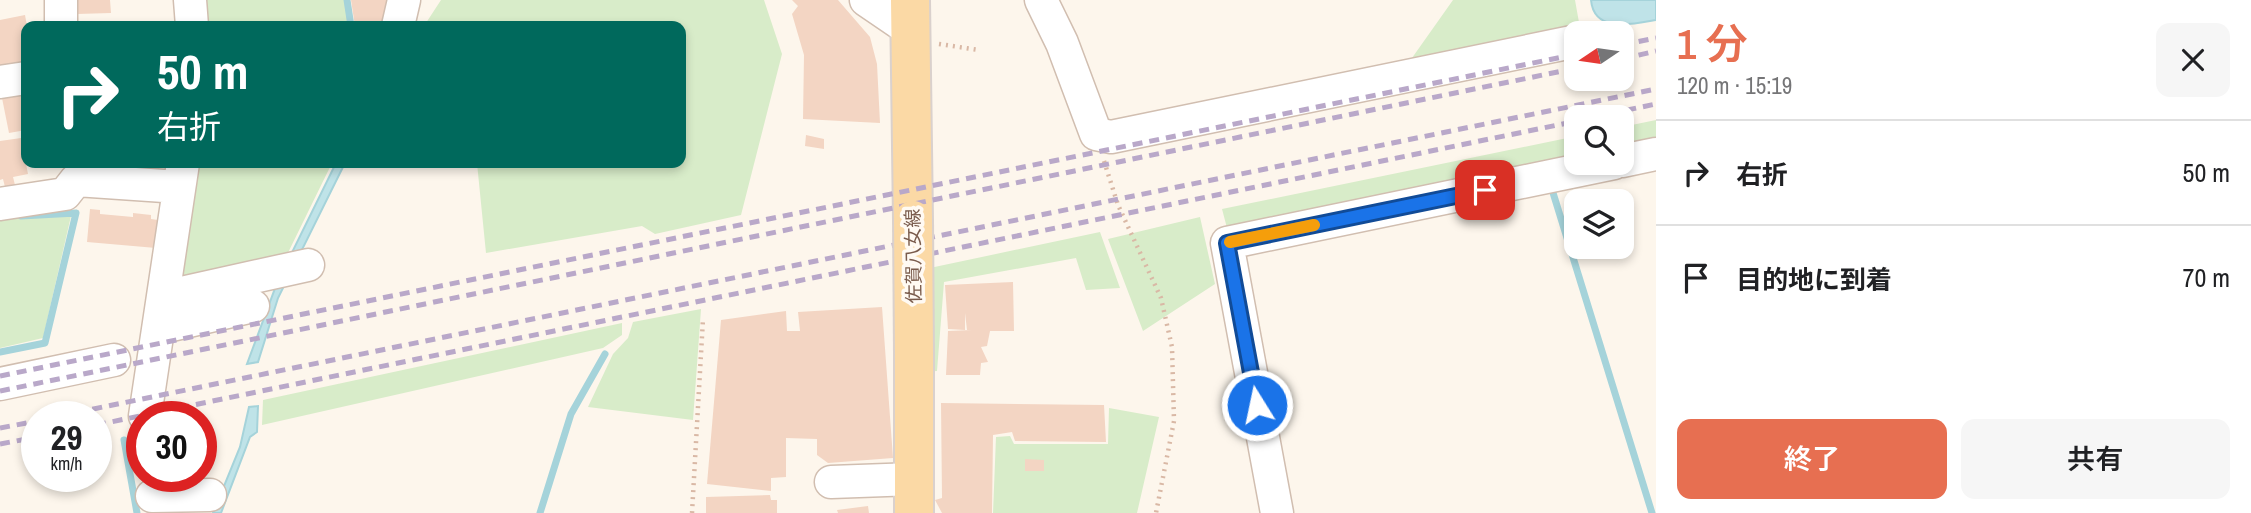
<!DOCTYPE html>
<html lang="ja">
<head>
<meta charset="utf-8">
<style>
	body { margin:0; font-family:"Archivo Narrow","Noto Sans JP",sans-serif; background:#f6f6f6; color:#202124; height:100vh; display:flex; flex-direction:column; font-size:26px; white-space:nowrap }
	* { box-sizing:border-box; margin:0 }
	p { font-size:23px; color:#757577 }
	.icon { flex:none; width:38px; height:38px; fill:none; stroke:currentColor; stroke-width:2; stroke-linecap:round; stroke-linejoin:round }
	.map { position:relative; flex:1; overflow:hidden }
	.drawer { display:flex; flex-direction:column; background:#fff; width:595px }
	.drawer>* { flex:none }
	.guide { position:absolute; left:21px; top:21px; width:665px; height:147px; border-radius:14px; box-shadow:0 4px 10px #0003; background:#00695c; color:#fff; overflow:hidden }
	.needle { width:46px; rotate:257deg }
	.tools { position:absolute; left:1564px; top:21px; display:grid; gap:14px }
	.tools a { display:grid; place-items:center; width:70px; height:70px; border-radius:14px; background:#fff; box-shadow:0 4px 10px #0003; font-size:35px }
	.speed { position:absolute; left:21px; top:401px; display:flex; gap:14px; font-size:35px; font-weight:700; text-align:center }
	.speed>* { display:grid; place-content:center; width:91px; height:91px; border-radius:50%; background:#fff; box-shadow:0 4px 10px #0003; line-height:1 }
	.speed small { font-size:18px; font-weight:400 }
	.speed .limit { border:10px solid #d22; background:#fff; color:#111 }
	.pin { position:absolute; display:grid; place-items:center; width:60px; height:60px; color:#fff; margin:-30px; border-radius:14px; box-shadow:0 4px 10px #0006 }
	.me { position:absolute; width:77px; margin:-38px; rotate:350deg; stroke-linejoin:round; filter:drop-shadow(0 0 5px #0008) }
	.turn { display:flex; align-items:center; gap:24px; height:147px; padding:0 21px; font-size:32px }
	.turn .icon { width:91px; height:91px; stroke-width:2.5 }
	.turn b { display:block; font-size:49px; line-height:60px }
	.round { display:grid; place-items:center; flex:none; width:74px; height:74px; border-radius:14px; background:#f6f6f6 }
	.headline { display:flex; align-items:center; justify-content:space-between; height:119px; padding:0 21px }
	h1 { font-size:42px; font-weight:600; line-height:52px; color:#e76f51 }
	.button { display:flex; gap:14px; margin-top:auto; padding:14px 21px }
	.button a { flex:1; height:80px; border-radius:14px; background:#e76f51; color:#fff; font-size:28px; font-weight:600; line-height:80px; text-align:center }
	.button a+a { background:#f6f6f6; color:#202124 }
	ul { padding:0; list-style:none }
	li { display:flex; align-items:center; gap:21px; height:105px; padding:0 21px; border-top:2px solid #e0e0e0 }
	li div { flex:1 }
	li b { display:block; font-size:26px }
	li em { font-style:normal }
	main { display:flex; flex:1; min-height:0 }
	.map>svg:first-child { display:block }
	.green { fill:#d8ecc9 }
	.water { fill:#bfe3e8; stroke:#a5d3da; stroke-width:2 }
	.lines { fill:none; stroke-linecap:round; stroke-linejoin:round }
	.stream { stroke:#a5d3da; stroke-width:7 }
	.building { fill:#f3d5c3 }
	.minor-casing { stroke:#d1beb0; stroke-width:35 }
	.major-casing { stroke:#dad1cd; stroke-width:42 }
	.path { stroke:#d9b8a5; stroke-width:4.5; stroke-dasharray:2 5; stroke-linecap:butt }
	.minor { stroke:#fff; stroke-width:32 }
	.major { stroke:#fbd9a5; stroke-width:38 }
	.rail { stroke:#b9a8c9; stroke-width:5; stroke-dasharray:10 7; stroke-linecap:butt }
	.major-bridge-casing { stroke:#dad1cd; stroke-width:42; stroke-linecap:butt }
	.major-bridge { stroke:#fbd9a5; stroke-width:38 }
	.route-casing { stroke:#114b97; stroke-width:18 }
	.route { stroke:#1a73e8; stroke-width:12 }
	.slow { stroke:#f59e0b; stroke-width:12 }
	.labels { text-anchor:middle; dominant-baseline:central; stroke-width:7; stroke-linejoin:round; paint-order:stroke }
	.street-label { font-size:19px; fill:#7a5c4d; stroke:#fffaf3 }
</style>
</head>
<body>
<main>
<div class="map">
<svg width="1656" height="513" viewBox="0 0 1656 513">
	<rect width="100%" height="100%" fill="#fdf6ec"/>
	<!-- green -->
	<path class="green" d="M200 0H346L349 26H203Z
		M441 0H764L782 54 741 215 655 234 642 226 486 253 477 163H681V26H424Z
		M1453 0H1575L1580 28 1407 65Z
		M1656 120V139L1622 146V127Z
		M1577 136V156L1227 228 1222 209Z
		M192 163H332L282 265 175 284Z
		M71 216 43 338 0 348V219Z
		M1200 217 1215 284 1143 331 1108 239Z
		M1100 232 1120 288 1086 290 1076 258 944 282 937 371 921 372 925 269Z
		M701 309 693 420 588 407 613 354 628 338 633 322Z
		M622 323V335L603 348 262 425 263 400Z
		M1109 408 1159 417 1137 513H993L996 437 1010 436 1014 444H1108Z"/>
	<!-- water -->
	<path class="water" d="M1591 0H1656V20C1634 24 1594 34 1591 0Z
		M336 163H345L278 298 258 362 247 364 277 283Z
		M258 406 257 432 250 437 221 513H213L240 447 249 407Z"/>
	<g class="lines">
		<!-- stream -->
		<path class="stream" d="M347 0 351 26
			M1550 183 1652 513
			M0 352 45 343 76 213 21 216
			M124 440 137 513
			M540 513 571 414 605 354"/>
	</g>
	<!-- building -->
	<path class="building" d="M72 0H110L111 13 77 14Z
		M351 0H386L391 24 355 26Z
		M792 0H838L870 37 877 64 880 123 803 119 804 55 792 14 798 6Z
		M25 15 27 26 26 67 0 72V20Z
		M26 89V130L9 133 1 93Z
		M806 135 824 139V149L805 146Z
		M21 138 28 174 13 177 15 185 5 187 3 179 0 180V141Z
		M90 209 100 210V214L133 217V213L151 215V219L158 220 156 248 87 242Z
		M1013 282 1014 331H990L987 346 981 347 988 362 981 363 980 375H946L948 331 972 330H967L965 313V330L948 329 945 285Z
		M882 307 893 458 828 463 817 455V439L786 438V477L771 478V491L707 484 721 320 786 311 787 331H800L798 312Z
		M941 403 1104 405 1106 442 1015 441 1012 432 993 435 992 513H942L935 500 942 498Z
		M1025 459 1044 460V471H1025Z
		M770 495 771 500H777V513H706V497Z
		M868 506 869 513H838L837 510Z"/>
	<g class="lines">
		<!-- minor casing -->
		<g class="minor-casing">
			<path id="minor" d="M61 0V26
				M190 0 192 26
				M866 0 910 30
				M1041 0 1062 43 1096 134 1111 137 1577 41
				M398 26 404 0
				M0 82 26 78
				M1622 161 1656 154
				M0 204 65 194 76 180 179 187
				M163 297 308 265
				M159 328 253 306
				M0 384 114 360
				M145 416 183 163
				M831 482 914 479
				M152 496 210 495
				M1277 513 1227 243 1614 163"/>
		</g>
		<!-- major casing -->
		<g class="major-casing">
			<path id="major" d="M910 0 913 220
				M914 513V354"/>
		</g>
		<!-- path -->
		<path class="path" d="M939 44 979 50
			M1104 161 1118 205 1161 298 1172 347 1174 421 1156 513
			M692 513 703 319"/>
		<!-- minor -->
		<use href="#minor" class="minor"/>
		<!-- major -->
		<use href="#major" class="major"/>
		<!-- rail -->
		<path class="rail" d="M1622 45 1656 38
			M1622 59 1656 51
			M1593 117 1656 104
			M0 376 1577 54
			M0 391 1577 68
			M59 416 1656 89
			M96 425 1577 121
			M0 428 37 421
			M0 444 37 437"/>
		<!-- major-bridge casing -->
		<g class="major-bridge-casing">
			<path id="major-bridge" d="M913 220 914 354"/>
		</g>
		<!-- major-bridge -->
		<use href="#major-bridge" class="major-bridge"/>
	</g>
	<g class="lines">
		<!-- route casing -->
		<g class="route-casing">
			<path id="route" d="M1257 405 1227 243 1485 190"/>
		</g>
		<!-- route -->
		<use href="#route" class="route"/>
		<!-- slow -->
		<path class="slow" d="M1230 242 1314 225"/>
	</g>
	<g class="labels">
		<!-- street labels -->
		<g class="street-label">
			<text transform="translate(913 256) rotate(-91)">佐賀八女線</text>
		</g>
	</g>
</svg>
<div class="tools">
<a><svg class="needle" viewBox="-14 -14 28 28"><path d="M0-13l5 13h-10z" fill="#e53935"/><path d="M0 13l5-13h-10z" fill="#757577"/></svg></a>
<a><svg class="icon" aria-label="search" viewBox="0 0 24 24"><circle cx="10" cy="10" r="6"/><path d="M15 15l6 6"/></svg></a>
<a><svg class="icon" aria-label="layers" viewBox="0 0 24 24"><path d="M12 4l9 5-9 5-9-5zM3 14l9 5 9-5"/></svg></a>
</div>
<div class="speed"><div>29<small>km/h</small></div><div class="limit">30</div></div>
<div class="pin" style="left:1485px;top:190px;background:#d93025"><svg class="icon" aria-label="arrive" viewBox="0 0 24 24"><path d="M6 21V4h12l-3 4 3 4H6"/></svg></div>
<svg class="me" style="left:1257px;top:405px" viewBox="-20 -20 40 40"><circle r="17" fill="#1a73e8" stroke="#fff" stroke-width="3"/><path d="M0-11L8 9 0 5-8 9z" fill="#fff"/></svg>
<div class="guide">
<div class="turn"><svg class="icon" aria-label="right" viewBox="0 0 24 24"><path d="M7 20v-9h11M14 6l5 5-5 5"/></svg><div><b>50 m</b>右折</div></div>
</div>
</div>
<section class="drawer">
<div class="headline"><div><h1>1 分</h1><p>120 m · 15:19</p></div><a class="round"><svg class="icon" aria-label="close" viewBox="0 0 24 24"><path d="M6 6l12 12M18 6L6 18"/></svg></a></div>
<ul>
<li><svg class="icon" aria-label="right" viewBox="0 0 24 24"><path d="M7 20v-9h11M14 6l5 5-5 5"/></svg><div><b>右折</b></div><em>50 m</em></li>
<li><svg class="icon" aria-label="arrive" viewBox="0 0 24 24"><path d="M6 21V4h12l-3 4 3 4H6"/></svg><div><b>目的地に到着</b></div><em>70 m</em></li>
</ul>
<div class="button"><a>終了</a><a>共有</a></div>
</section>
</main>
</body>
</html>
